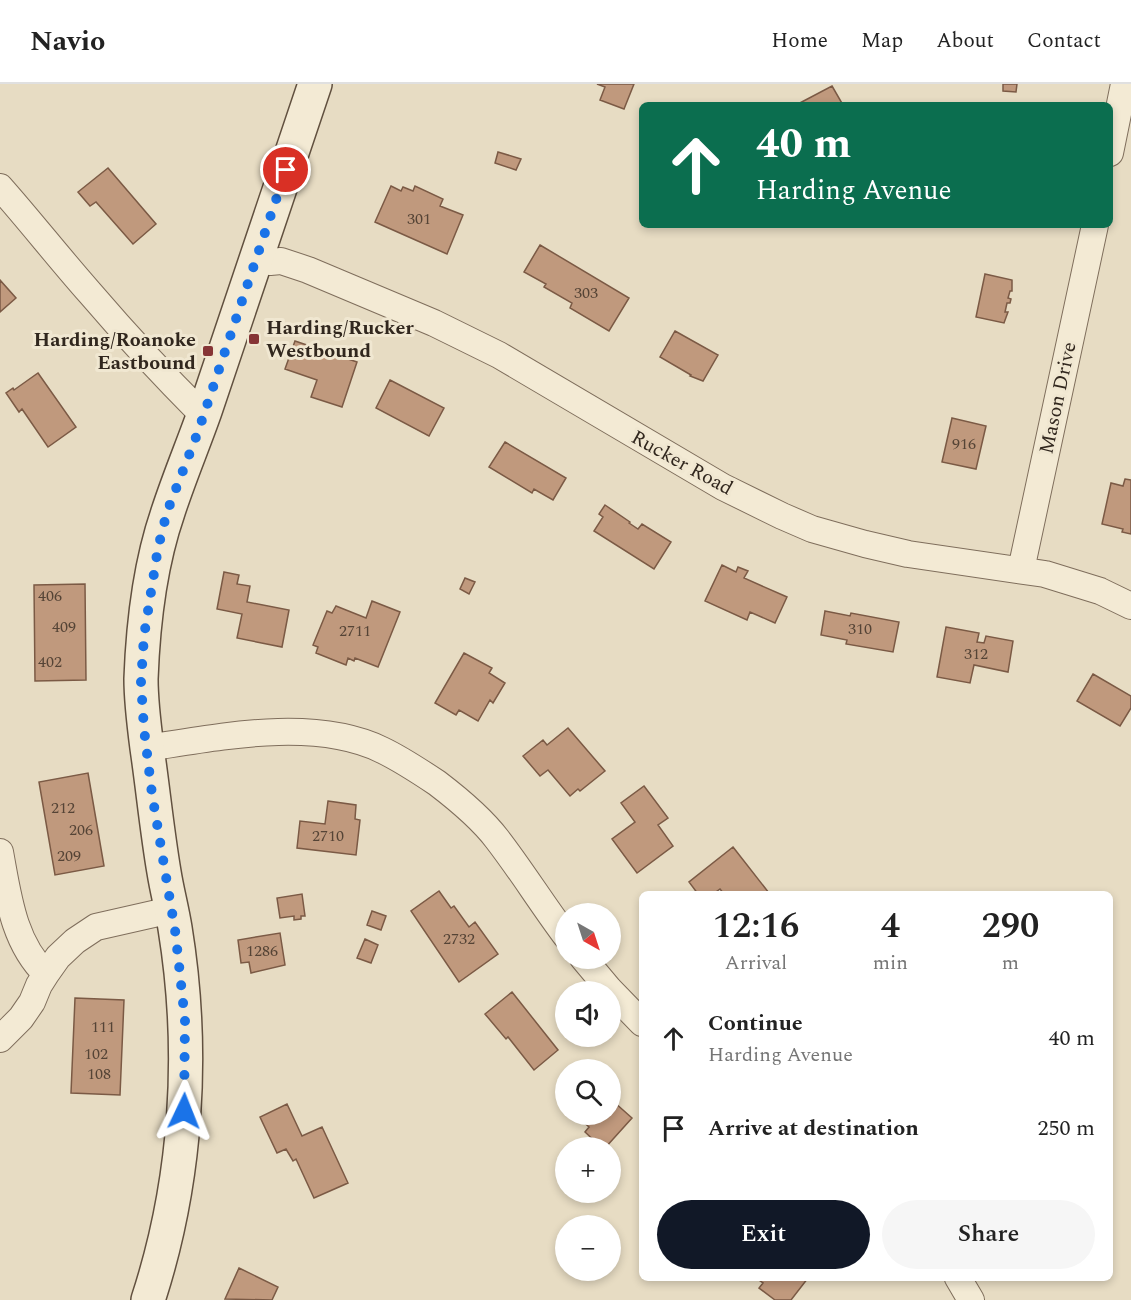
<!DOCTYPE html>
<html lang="en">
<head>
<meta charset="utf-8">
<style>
	body { margin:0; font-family:Spectral,serif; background:#f6f6f6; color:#222; height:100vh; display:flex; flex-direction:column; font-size:22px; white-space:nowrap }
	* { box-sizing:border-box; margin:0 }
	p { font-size:20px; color:#767676 }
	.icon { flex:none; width:33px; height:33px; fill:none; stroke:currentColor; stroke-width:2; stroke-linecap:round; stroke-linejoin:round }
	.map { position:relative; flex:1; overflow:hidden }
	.side { position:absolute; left:639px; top:807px; width:474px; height:390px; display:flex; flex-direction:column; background:#fff; border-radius:9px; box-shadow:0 3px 9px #0003 }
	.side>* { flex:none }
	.hud { position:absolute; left:639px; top:18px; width:474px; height:126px; border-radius:9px; box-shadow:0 3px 9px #0003; background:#0b6e4f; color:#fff; overflow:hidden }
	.needle { width:39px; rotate:141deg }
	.tools { position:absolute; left:555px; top:819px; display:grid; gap:12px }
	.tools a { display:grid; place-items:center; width:66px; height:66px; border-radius:50%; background:#fff; box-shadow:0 3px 9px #0003; font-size:30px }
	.pin { position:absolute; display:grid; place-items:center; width:51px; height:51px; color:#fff; margin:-26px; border:3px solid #fff; border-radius:50%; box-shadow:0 2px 6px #0007 }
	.me { position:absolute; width:66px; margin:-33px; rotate:2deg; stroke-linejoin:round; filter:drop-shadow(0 0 4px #0008) }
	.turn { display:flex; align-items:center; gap:21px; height:126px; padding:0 18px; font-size:27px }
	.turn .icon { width:78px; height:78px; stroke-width:2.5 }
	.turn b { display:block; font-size:42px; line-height:51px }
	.eta { display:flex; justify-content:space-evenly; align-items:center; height:102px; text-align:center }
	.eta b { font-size:36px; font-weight:600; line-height:42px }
	.button { display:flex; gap:12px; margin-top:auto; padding:12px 18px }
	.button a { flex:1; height:69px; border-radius:36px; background:#111827; color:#fff; font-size:24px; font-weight:600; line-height:69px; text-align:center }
	.button a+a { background:#f6f6f6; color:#222 }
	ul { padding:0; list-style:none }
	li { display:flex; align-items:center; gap:18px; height:90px; padding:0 18px }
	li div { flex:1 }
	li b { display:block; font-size:22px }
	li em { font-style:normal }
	header { display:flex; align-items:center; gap:36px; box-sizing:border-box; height:84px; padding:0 30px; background:#fff; border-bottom:2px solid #e0e0e0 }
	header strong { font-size:28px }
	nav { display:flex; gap:33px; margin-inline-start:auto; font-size:21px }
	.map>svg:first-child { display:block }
	.building { fill:#c0997d; stroke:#7b5a45; stroke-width:1.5 }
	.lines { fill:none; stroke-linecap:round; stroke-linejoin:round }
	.minor-casing { stroke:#7f6e5c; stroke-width:28 }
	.secondary-casing { stroke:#61503f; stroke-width:36 }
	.minor { stroke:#f3ead4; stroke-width:26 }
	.secondary { stroke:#f3ead4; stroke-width:33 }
	.route { stroke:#1a73e8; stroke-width:10; stroke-dasharray:0 18 }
	.poi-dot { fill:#863435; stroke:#f0e7d1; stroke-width:2 }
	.labels { text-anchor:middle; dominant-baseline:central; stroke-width:6; stroke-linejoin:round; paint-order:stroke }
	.number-label { font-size:16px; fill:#554436 }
	.poi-label { font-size:20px; font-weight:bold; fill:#31271e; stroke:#f0e7d1; text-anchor:start }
	.street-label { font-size:20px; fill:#31271e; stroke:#f0e7d1 }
</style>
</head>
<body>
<header>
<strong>Navio</strong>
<nav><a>Home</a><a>Map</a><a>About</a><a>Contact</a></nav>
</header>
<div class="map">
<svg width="1131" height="1216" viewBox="0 0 1131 1216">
	<rect width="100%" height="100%" fill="#e7dcc3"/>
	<!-- building -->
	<path class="building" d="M597 0H634L624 25 600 16 605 3Z
		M1003 0H1017L1016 8 1003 7Z
		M832 2 843 21H796Z
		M498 68 521 75 516 86 495 79Z
		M108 84 156 140 133 160 96 118 90 122 78 108Z
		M391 102 401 107 403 103 413 107 415 102 443 115 440 122 463 131 447 170 375 138Z
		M540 161 629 214 609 247 570 224 572 219 544 203 546 200 524 188Z
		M985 190 1012 196V207H1010L1008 214 1011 215 1010 219H1007L1005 228H1008L1004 239 976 233Z
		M0 196 16 214 0 228Z
		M675 247 718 271 703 297 690 292 691 291 660 273Z
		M295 257 357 278 342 323 311 313 317 296 285 285Z
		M38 289 76 343 48 363 22 325 19 328 6 309 13 304 14 306Z
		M390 296 444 324 429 352 376 324Z
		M952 334 986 342 976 385 942 378Z
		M505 358 566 394 553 416 534 405 532 409 489 383Z
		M1125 395 1131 396V450L1122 448 1123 445 1102 440 1111 399 1123 402Z
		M605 421 630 438 629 439 638 445 642 440 671 458 654 485 594 447 603 433 599 430Z
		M722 481 736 488 738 483 748 487 744 494 787 513 775 539 750 528 747 536 705 517Z
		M224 488 239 491 237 500 250 502 247 518 289 526 282 563 237 554 242 530 217 525Z
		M465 494 475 498 469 510 460 505Z
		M85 500 86 596 35 597 34 501Z
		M372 517 400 528 378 583 355 574 354 577 348 574 346 581 316 569 318 563 313 561 327 527 332 529 336 522 366 534Z
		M825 527 850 532 851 529 899 538 893 568 846 560 847 556 821 551Z
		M946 543 979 549 977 558 984 559 986 552 1013 557 1008 588 974 581 970 599 937 593Z
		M464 569 492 584 489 589 505 599 493 619 490 616 478 637 459 626 456 631 435 619Z
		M1093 590 1131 612V624L1120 642 1077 617Z
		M568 644 605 687 580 707 578 705 570 712 548 686 540 692 523 672 543 656 547 661Z
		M88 689 104 782 55 791 39 698Z
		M644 702 668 734 658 741 673 762 637 789 612 755 635 738 621 719Z
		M328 717 356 721 355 735 360 736 356 771 297 764 300 737 325 740Z
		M733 763 769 809 724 810 720 805 713 810H698L689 798Z
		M439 807 451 824 454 822 469 843 475 838 498 870 459 898 411 827Z
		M302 810 305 832H301V835L294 836V832L280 834 277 814Z
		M372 827 386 832 381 846 367 841Z
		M280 849 285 881 251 889 249 878 241 879 238 856Z
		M365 855 378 861 371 879 357 874Z
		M512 908 558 966 534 986 508 953 506 955 485 930Z
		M75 914 124 916 120 1011 71 1009Z
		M610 1010 616 1016 614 1018 632 1034 605 1064H602L585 1048 589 1043 575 1030H610Z
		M287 1020 302 1052 322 1043 348 1099 314 1114 296 1075 293 1077 286 1065 277 1069 260 1033Z
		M239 1184 278 1203 272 1216 225 1215Z
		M756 1194H808L791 1216H775L759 1204 763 1199Z"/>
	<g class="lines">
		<!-- minor casing -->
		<g class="minor-casing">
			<path id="minor" d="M1110 69 1124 0
				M0 103C31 138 59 174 90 209 126 251 164 292 203 331
				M257 171 270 178 281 177 308 186 434 239 499 271 723 403 782 432 812 445 865 460 908 470 1045 490 1100 507 1131 522
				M1021 486 1095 141
				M147 664C219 653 314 633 382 666 401 675 419 687 437 699 458 715 481 734 497 755 521 786 542 820 566 852
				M0 768C8 811 13 858 46 890
				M583 874 609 905 642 939
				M0 955 21 934 32 918 39 901 46 890 58 873 75 857 96 843 171 826
				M958 1194 971 1216"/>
		</g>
		<!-- secondary casing -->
		<g class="secondary-casing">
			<path id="secondary" d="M148 1216C187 1097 195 967 175 844 172 825 167 807 164 788 157 747 153 705 147 664 144 641 141 618 141 595 143 540 150 480 168 428 179 394 193 361 205 327 241 218 278 109 315 0"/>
		</g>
		<!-- minor -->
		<use href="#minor" class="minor"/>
		<!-- secondary -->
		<use href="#secondary" class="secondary"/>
	</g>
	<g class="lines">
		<!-- route -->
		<path class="route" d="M184 1027 185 937 179 881 175 846 152 710 144 645 141 598 144 552 158 464 167 428 198 348 286 86"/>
	</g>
	<!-- markers -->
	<g class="poi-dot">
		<rect x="248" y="249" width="12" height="12" rx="3"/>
		<rect x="202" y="261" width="12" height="12" rx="3"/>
	</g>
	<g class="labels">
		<!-- number labels -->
		<g class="number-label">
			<text x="419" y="135">301</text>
			<text x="586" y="209">303</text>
			<text x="964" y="360">916</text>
			<text x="50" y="512">406</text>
			<text x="64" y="543">409</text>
			<text x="860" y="545">310</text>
			<text x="355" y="547">2711</text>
			<text x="976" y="570">312</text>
			<text x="50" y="578">402</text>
			<text x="63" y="724">212</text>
			<text x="81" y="746">206</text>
			<text x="328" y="752">2710</text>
			<text x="69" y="772">209</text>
			<text x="459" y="855">2732</text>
			<text x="262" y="867">1286</text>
			<text x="103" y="943">111</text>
			<text x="96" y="970">102</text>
			<text x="99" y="990">108</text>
		</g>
		<!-- poi labels -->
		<g class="poi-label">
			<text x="266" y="244">Harding/Rucker<tspan x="266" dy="23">Westbound</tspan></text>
			<text x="196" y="256" text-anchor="end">Harding/Roanoke<tspan x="196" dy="23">Eastbound</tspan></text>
		</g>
		<!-- street labels -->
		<g class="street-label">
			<text transform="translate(1058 314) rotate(-78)">Mason Drive</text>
			<text transform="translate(682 379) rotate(29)">Rucker Road</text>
		</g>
	</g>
</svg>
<div class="tools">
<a><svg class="needle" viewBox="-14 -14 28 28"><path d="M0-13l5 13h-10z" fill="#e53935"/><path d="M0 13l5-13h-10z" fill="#767676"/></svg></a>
<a><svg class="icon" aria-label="sound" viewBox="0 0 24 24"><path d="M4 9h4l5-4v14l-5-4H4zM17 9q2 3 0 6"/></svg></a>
<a><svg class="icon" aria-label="search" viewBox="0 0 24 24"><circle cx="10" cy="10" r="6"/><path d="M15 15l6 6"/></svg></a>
<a>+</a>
<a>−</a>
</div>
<div class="pin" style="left:286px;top:86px;background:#d93025"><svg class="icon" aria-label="arrive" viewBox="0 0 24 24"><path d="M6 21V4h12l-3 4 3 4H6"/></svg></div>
<svg class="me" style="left:184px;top:1027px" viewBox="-20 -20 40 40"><path d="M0-17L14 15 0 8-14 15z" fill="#1a73e8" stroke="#fff" stroke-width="4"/></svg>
<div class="hud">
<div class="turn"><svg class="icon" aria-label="ahead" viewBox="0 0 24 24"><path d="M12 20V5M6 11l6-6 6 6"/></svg><div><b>40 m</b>Harding Avenue</div></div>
</div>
<section class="side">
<div class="eta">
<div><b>12:16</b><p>Arrival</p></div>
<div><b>4</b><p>min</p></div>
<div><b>290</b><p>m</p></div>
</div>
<ul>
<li><svg class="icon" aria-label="ahead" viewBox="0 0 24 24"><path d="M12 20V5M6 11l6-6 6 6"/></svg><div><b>Continue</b><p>Harding Avenue</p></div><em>40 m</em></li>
<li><svg class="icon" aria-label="arrive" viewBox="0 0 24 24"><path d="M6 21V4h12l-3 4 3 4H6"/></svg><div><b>Arrive at destination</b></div><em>250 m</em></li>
</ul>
<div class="button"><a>Exit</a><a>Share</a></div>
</section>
</div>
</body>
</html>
